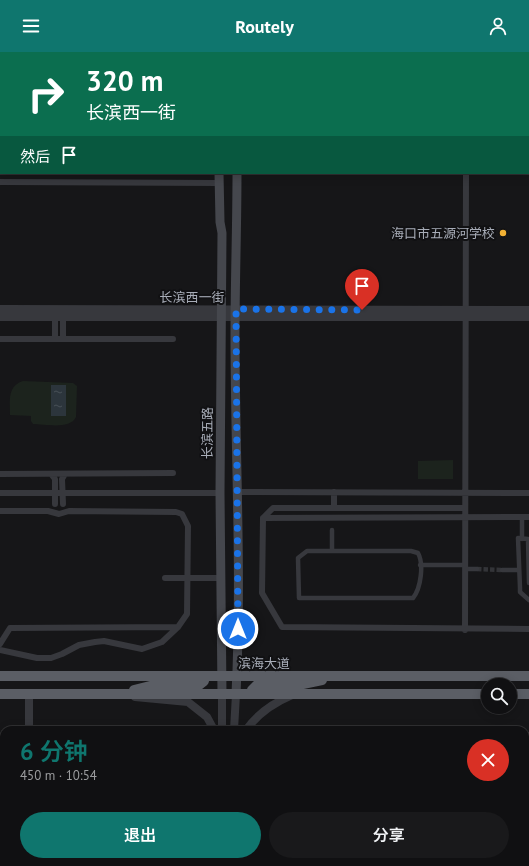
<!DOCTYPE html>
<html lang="zh">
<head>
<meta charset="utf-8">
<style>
	body { margin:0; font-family:"PT Sans","Noto Sans SC",sans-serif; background:#19191b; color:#f1f3f6; height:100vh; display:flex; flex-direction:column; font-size:15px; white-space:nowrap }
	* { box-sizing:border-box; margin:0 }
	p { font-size:13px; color:#9c9d9f }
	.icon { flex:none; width:22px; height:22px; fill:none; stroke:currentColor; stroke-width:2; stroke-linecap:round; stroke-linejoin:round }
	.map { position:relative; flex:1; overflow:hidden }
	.side { position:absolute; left:0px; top:674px; width:529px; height:140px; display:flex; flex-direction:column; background:#101012; border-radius:12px 12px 0 0; box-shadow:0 2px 10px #0003,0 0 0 1px #303032 }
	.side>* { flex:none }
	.guide { position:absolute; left:0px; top:0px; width:529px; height:122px; box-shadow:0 2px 10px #0003,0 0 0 1px #303032; background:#0b6e4f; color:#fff; overflow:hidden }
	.buttons { position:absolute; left:481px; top:626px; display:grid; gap:8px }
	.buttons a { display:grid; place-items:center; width:36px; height:36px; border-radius:50%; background:#101012; box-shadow:0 2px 10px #0003,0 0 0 1px #303032; font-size:20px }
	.pin { position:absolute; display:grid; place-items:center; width:34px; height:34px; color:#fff; margin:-41px -17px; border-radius:50% 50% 50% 0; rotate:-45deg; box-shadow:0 0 4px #0007 }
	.pin .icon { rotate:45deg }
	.me { position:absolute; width:44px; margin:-22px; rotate:0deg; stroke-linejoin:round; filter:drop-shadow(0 0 3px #0008) }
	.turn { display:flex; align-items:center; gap:14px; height:84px; padding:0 20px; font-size:18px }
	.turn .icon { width:52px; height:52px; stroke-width:2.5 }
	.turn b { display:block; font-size:28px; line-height:34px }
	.then { display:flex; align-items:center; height:38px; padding:0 20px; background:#0003; gap:8px; font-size:15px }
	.round { display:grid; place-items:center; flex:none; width:42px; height:42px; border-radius:21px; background:#19191b }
	.overview { display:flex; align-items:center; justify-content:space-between; height:68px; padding:0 20px }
	h1 { font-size:24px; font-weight:600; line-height:30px; color:#0f766e }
	.button { display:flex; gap:8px; margin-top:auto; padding:8px 20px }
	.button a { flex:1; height:46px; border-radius:24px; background:#0f766e; color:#fff; font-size:16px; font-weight:600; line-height:46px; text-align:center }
	.button a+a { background:#19191b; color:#f1f3f6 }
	header { display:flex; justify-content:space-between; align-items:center; height:52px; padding:0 20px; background:#0f766e; color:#fff; font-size:18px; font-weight:600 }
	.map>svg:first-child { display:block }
	.green { fill:#1c231d }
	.water { fill:url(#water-ripples) }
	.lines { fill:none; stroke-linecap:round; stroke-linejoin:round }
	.pedestrian-tunnel { stroke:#333438; stroke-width:4.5; stroke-dasharray:4.5 2; stroke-linecap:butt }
	.pedestrian { stroke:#37383d; stroke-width:4.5 }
	.minor { stroke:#37383d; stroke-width:6 }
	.tertiary { stroke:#37383d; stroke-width:8 }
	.secondary { stroke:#45474d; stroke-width:9 }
	.trunk { stroke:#5b5e65; stroke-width:10 }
	.route { stroke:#1a73e8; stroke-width:7; stroke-dasharray:0 12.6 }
	.poi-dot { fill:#f2b134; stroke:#111113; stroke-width:1.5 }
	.labels { text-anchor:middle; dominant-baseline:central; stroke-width:4; stroke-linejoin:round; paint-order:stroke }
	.poi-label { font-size:13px; fill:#a8adb8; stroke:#111113; text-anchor:end }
	.street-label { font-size:13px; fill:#a8adb8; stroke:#111113 }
</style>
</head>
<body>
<header><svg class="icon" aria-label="menu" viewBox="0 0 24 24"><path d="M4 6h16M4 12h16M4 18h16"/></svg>Routely<svg class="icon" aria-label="person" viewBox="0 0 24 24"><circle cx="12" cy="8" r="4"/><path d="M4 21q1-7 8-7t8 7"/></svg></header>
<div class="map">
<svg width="529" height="814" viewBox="0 0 529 814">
	<defs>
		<pattern id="water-ripples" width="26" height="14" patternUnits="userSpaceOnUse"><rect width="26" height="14" fill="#2c353c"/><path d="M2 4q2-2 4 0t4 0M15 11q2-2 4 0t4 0" fill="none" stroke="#485056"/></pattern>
	</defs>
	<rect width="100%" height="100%" fill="#161618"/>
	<!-- green -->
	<path class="green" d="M23 329 73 331 77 334 76 365C70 378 45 372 33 372L31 369V364L10 363C10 349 7 334 23 329Z
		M453 408V427H418V409Z"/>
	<!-- water -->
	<path class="water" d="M51 333H66V364H51Z"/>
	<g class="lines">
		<!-- pedestrian-tunnel -->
		<path class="pedestrian-tunnel" d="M477 517 502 518"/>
		<!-- pedestrian -->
		<path class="pedestrian" d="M522 465V487
			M332 478V499
			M307 499H411L418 501C424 512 421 536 413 546H299L298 506Z
			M420 513H465
			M465 517H477
			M502 518H519
			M529 531 528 487 518 486 520 536V540L529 548"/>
		<!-- minor -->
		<path class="minor" d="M364 0V1
			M467 0V1
			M0 130 219 131
			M55 264V287
			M63 264V287
			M0 287H173
			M0 422 173 421
			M51 422 55 427V452
			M238 440 529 441
			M334 440V456
			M0 441H220
			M63 452 62 427 65 422
			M465 456H273L263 466 262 541 282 575 529 577
			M0 459H48L59 462 69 459 176 460 182 462 188 474 187 562 178 575 162 590 142 597 104 589 95 590 79 593 62 602 51 606H37L0 598
			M263 466 529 465
			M165 526H221
			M465 578 466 121
			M0 592 10 576 178 575
			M525 683H529
			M525 769H529
			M269 810V814"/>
		<!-- tertiary -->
		<path class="tertiary" d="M0 257 529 258
			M0 265H529
			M29 641V678
			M222 642V678
			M135 645 188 650 207 665 214 678
			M234 678 236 642
			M246 678C258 661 273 651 292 643
			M31 810V814
			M223 810V814
			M234 810V814"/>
		<!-- secondary -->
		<path class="secondary" d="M158 0 161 1
			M221 0V1
			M235 0V1
			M292 1 294 0
			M219 121 220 170 222 181 220 441 222 642
			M236 642C242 522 235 402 235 282 235 228 237 175 237 121"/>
		<!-- trunk -->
		<path class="trunk" d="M0 624H529
			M134 638 154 633H199L204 629 199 624
			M0 642H488
			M259 642 252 638 257 633H298L322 628
			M510 642H529"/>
	</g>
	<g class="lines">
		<!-- route -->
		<path class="route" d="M238 577 236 257 362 258"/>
	</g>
	<!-- markers -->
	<circle class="poi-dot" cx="503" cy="181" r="4"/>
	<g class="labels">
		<!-- poi labels -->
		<g class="poi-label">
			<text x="495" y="181">海口市五源河学校</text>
		</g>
		<!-- street labels -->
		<g class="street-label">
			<text x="192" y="245">长滨西一街</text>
			<text transform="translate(207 381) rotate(-90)">长滨五路</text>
			<text x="264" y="611">滨海大道</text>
		</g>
	</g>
</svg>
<div class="buttons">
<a><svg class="icon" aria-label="search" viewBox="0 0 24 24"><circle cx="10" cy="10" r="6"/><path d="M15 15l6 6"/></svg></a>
</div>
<div class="pin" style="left:362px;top:258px;background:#d93025"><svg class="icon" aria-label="arrive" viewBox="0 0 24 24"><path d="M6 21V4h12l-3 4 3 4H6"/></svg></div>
<svg class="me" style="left:238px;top:577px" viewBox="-20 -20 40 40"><circle r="17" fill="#1a73e8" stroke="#fff" stroke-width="3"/><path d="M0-11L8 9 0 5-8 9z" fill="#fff"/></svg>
<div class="guide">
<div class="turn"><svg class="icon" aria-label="right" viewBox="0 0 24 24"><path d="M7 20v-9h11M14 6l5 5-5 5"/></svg><div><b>320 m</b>长滨西一街</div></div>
<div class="then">然后<svg class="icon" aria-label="arrive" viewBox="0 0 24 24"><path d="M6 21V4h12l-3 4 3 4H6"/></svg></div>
</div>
<section class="side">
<div class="overview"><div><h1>6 分钟</h1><p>450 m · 10:54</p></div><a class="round" style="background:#d93025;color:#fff"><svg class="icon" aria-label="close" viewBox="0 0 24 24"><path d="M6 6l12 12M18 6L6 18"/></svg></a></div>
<div class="button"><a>退出</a><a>分享</a></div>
</section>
</div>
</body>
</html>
